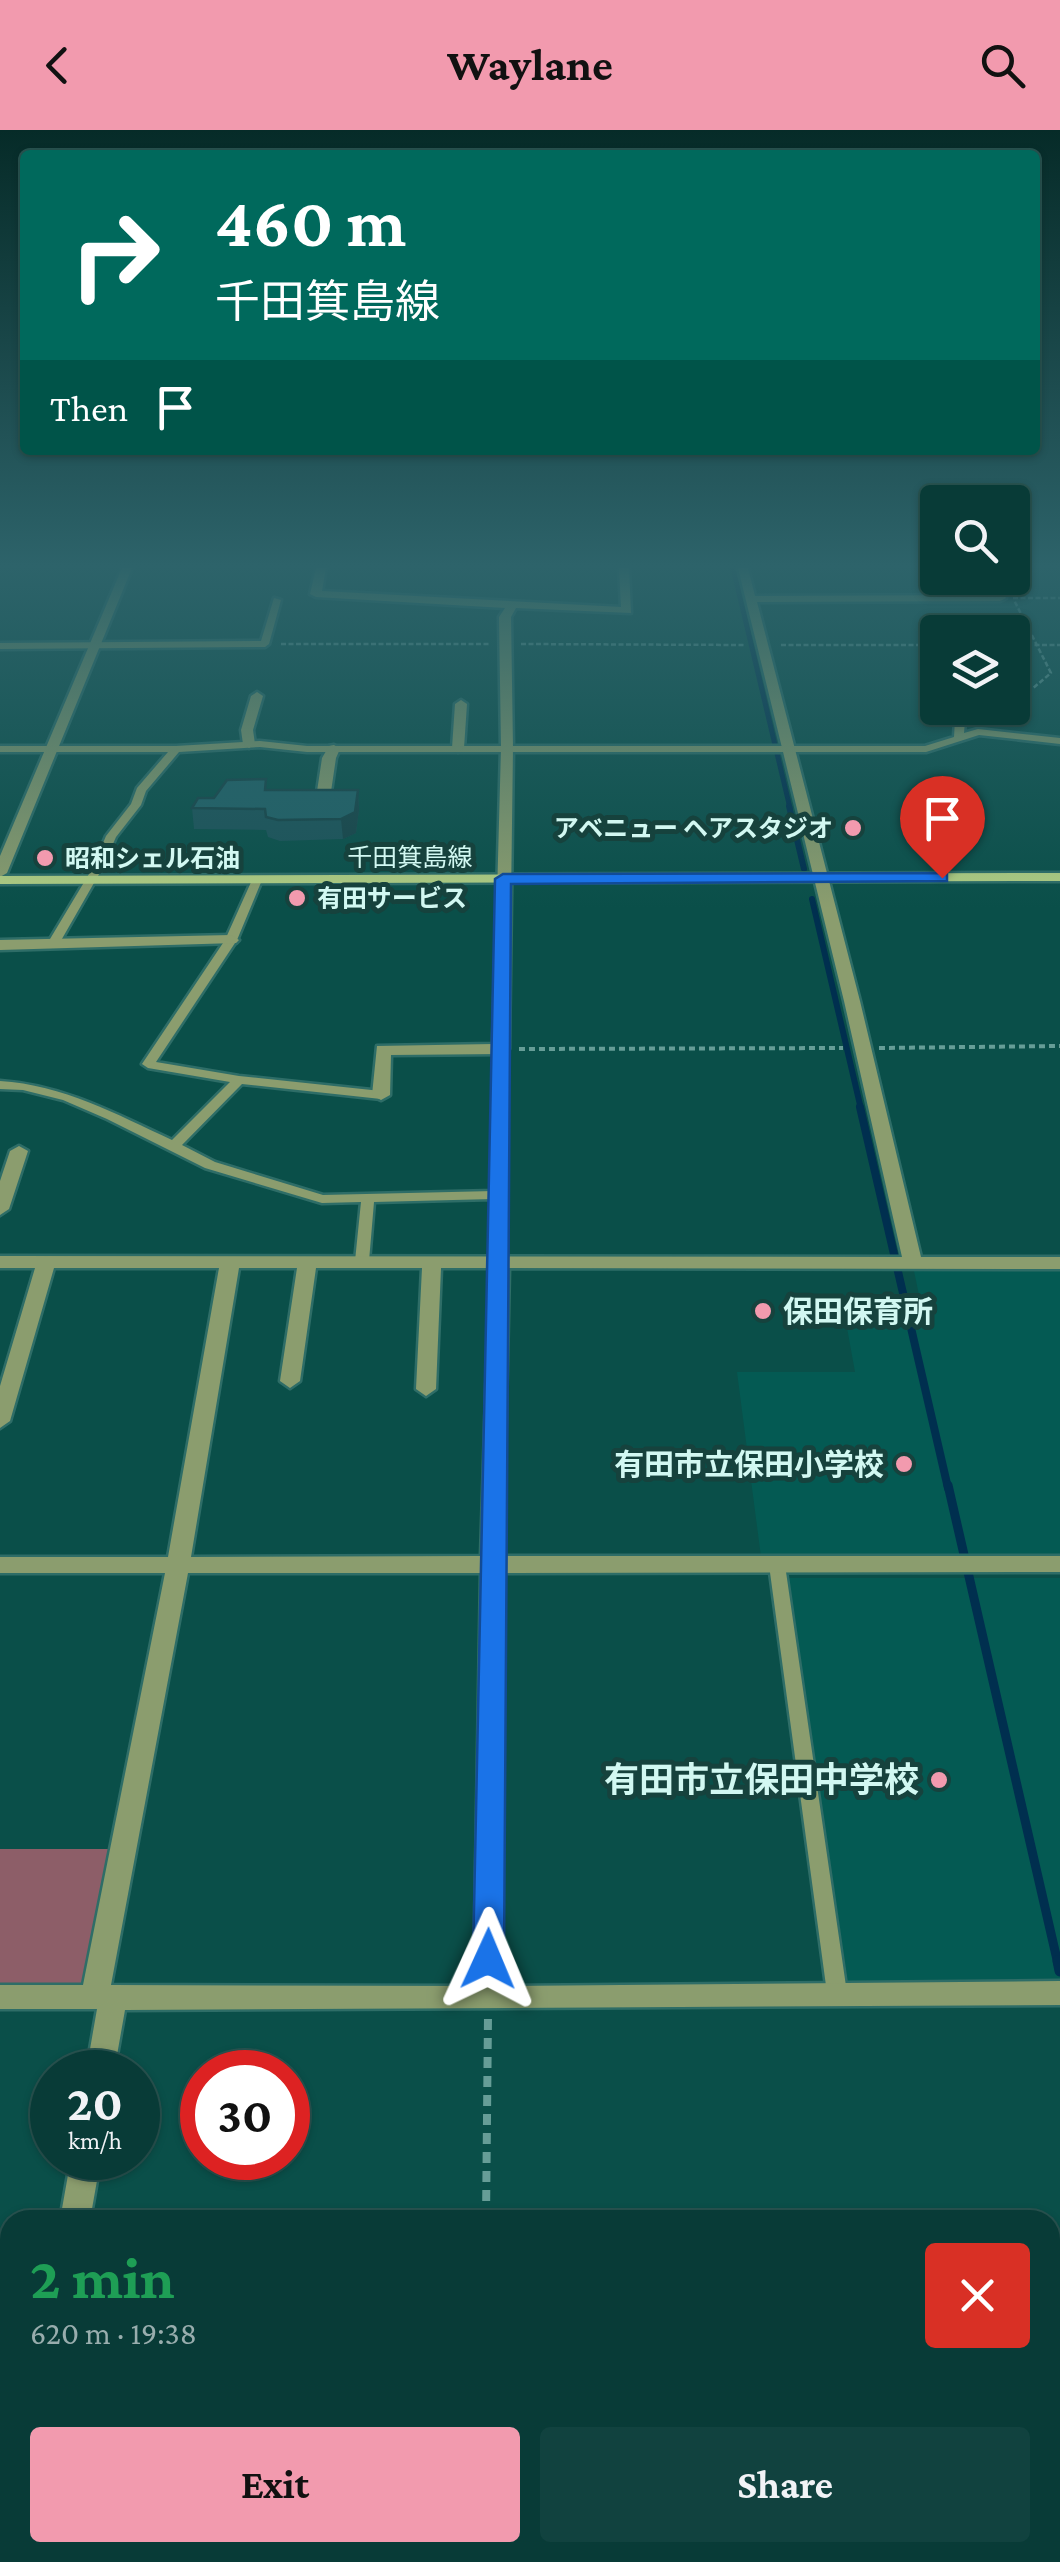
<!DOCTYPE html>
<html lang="en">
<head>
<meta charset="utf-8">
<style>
	body { margin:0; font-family:"Crimson Pro","Noto Sans JP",serif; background:#11423f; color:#f1f3f6; height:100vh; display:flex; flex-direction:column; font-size:38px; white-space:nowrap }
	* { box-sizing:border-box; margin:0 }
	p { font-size:32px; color:#98adad }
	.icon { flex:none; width:55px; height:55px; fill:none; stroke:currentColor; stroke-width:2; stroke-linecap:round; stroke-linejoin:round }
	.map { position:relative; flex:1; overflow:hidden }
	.side { position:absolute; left:0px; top:2080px; width:1060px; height:352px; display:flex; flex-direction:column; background:#083b37; border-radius:30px 30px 0 0; box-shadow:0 2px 8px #0004,0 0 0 2px #295552 }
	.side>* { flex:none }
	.guide { position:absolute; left:20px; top:20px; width:1020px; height:305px; border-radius:10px; box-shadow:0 2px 8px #0004,0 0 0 2px #295552; background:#00695c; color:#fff; overflow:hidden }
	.buttons { position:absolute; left:920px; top:355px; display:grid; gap:20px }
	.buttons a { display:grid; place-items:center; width:110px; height:110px; border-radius:10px; background:#083b37; box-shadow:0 2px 8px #0004,0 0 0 2px #295552; font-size:50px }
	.speed { position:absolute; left:30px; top:1920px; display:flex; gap:20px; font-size:50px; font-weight:700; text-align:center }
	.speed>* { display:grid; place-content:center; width:130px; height:130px; border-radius:50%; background:#083b37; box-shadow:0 2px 8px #0004,0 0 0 2px #295552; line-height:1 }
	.speed small { font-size:25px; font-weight:400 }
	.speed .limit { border:15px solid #d22; background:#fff; color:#111 }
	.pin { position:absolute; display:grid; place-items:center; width:85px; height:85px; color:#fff; margin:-102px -42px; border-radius:50% 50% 50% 0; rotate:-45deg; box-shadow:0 0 10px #0007 }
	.pin .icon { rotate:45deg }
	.me { position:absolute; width:110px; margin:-55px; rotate:1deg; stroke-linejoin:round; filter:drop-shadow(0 0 8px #0008) }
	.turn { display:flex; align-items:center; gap:35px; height:210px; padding:0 30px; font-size:45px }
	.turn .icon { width:130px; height:130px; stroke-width:2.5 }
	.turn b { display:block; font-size:70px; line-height:85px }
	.then { display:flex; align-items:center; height:95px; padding:0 30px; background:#0003; gap:20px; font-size:38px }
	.round { display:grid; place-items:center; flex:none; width:105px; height:105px; border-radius:10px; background:#11423f }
	.overview { display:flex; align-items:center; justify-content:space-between; height:170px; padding:0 30px }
	h1 { font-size:60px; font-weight:700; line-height:75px; color:#1e9e55 }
	.action { display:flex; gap:20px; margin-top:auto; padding:20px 30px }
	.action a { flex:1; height:115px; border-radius:10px; background:#f29aae; color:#111; font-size:40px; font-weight:700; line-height:115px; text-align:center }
	.action a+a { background:#11423f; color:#f1f3f6 }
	header { display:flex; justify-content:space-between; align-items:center; height:130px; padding:0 30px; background:#f29aae; color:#111; font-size:45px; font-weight:700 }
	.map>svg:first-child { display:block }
	.built { fill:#045a53 }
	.green { fill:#8d5e68 }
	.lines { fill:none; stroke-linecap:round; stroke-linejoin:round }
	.stream-far4 { stroke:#002f4f; stroke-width:5 }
	.stream-far3 { stroke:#002f4f; stroke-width:6 }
	.stream-far2 { stroke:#002f4f; stroke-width:8 }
	.stream-far1 { stroke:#002f4f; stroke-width:9 }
	.stream { stroke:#002f4f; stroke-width:11 }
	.service-casing { stroke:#2e6d67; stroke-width:5 }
	.minor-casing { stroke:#2e6d67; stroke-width:5 }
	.secondary-casing { stroke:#2e6d67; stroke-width:5 }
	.path-far2 { stroke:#669d97; stroke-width:2.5; stroke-dasharray:5 2.5; stroke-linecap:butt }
	.path-far1 { stroke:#669d97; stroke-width:4; stroke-dasharray:6 4; stroke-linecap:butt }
	.path { stroke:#669d97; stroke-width:8; stroke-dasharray:11 8; stroke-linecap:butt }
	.service { fill:#8b9d6e; fill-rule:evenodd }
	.minor { fill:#8b9d6e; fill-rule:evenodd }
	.secondary { fill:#b2ce83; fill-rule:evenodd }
	.wall { fill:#1c5359 }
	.shaded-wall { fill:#174448 }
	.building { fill:#216167; stroke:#174448; stroke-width:2.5 }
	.route { fill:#1a73e8; stroke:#114b97; stroke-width:2.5 }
	.poi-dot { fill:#f29aae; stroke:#16423d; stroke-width:4 }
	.labels { text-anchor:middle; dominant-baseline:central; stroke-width:10; stroke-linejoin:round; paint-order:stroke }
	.far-poi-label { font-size:25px; font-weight:bold; fill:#d2f8f2; stroke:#16423d; text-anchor:start }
	.far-street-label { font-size:25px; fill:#d2f8f2; stroke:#16423d }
	.poi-label { font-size:30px; font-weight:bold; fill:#d2f8f2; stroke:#16423d; text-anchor:start }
	.near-poi-label { font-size:35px; font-weight:bold; fill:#d2f8f2; stroke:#16423d; text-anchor:end }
</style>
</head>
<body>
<header><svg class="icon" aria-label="back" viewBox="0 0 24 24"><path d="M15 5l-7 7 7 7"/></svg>Waylane<svg class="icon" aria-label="search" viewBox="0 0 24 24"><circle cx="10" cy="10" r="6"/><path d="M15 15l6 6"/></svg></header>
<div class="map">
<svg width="1060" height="2432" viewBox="0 0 1060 2432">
	<rect width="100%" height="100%" fill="#0a4f49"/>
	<!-- built -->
	<path class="built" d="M914 1141H1060V1425L761 1427 737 1242H855L842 1170H920Z
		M787 1448H1060V1852L848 1853Z"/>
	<!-- green -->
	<path class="green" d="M0 1719H116L82 1859 0 1857Z"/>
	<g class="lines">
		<!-- stream-far4 -->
		<path class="stream-far4" d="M733 438 790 678"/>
		<!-- stream-far3 -->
		<path class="stream-far3" d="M789 676 804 739
			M812 769 861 979"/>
		<!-- stream-far2 -->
		<path class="stream-far2" d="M860 977 948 1358"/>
		<!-- stream-far1 -->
		<path class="stream-far1" d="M948 1355 1058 1834"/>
		<!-- stream -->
		<path class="stream" d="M1058 1831 1060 1841"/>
		<!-- service casing -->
		<g class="service-casing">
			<path id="service" d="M274 468 281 470 269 514 265 517 0 519V513L261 511Z
				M968 578H978L965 591 964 603 978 599 1060 608V614L979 605 926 622H307L260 617 179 622 146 661 141 675 116 707 102 739 59 814 53 817 47 814 92 739 106 706 131 674 137 658 168 622H0V616H176L260 611 307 616H925L954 607 955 590Z
				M257 747 262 750 237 810 156 932 239 946 381 961 387 965 381 969 242 954 182 1015 215 1032 323 1065 494 1061 495 919 501 915 505 916 507 1132 505 1135H495L493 1132V1069L374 1072 369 1131 362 1135 355 1131 361 1072 322 1073 205 1038 107 989 63 970 23 960 0 959V951C63 955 116 984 172 1010L230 952 148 938 142 934 225 810 252 750Z
				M777 1429 783 1431 785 1435 847 1863 844 1869 837 1872 830 1869 827 1863 769 1435 771 1431Z"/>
		</g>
		<!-- minor casing -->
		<g class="minor-casing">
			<path id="minor" d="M122 438H132L7 743 0 747V726Z
				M316 438H326L322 461 621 477 619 438H629L631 483 516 478 511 487 513 618 509 919 501 924 391 925 390 965 381 970 372 965 377 916 493 914 501 618 499 487 505 478 316 467 310 464Z
				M738 438H748L755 466 993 465 984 448H994L1006 468 1000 471 757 472 860 871 921 1127H1060V1139L509 1138 503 1426H1060V1442L503 1443 502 1856 1060 1851V1875L125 1880 114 1942H86L97 1879H0V1855H83L165 1443H0V1427H168L219 1138H54L10 1291 0 1298V1256L35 1138H0V1126L902 1127 844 871ZM239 1138H297L280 1251 290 1258 300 1251 316 1138H422L416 1259 426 1266 436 1259 441 1138H490L481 1426 191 1427ZM188 1443H481L474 1856 111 1855Z
				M257 562 263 566 253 600 255 614 249 618 243 614 241 600 251 566Z
				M461 570 467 574 464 618 458 622 452 618 455 574Z
				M334 615 340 619 336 628 329 675 322 679 315 675 322 628 329 616Z
				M231 805 239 810 236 813 0 820V810Z
				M19 1016 28 1021 9 1079 0 1085V1051L10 1021Z
				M71 2028H101L90 2090H60Z"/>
		</g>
		<!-- secondary casing -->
		<g class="secondary-casing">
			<path id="secondary" d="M1060 743V751L0 754V746Z"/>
		</g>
		<!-- path-far2 -->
		<path class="path-far2" d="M1013 468H1060
			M281 514H490
			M521 514 745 515
			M781 515H938
			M1012 515H1060
			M1012 562 1032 559 1051 543 1014 470"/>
		<!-- path-far1 -->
		<path class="path-far1" d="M879 918 1060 916
			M519 919 843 918"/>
		<!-- path -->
		<path class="path" d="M486 2090 488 1886
			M524 2422V2432"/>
		<!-- service -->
		<use href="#service" class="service"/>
		<!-- minor -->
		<use href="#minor" class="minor"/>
		<!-- secondary -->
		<use href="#secondary" class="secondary"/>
	</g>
	<!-- wall -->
	<path class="wall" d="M267 660H358L359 680 356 703 343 709 280 711 268 707 266 700 194 699 192 678Z"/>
	<!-- shaded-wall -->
	<path class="shaded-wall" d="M358 660 359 680 356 703 343 709 341 689Z"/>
	<!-- building -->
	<path class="building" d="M266 649 265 660H358L355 682 341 689 278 690 266 687 265 679 192 678 198 668H214L227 650Z"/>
	<!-- sky -->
	<linearGradient id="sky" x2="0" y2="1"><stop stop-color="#062b28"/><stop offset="0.56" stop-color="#2d636a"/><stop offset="1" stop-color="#2d636a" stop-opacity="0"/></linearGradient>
	<rect width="1060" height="778" fill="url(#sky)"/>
	<!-- route -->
	<path class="route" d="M942 743 947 744V751L511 754 504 1829 499 1839 488 1843 478 1839 473 1829 495 749 503 744Z"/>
	<!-- markers -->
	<g class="poi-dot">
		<circle cx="853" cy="698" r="10"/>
		<circle cx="45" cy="728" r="10"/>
		<circle cx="297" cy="768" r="10"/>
		<circle cx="763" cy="1181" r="10"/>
		<circle cx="904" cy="1334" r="10"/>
		<circle cx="939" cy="1650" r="10"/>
	</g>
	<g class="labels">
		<!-- far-poi labels -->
		<g class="far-poi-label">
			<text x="833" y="698" text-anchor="end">アベニュー ヘアスタジオ</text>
			<text x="65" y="728">昭和シェル石油</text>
			<text x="317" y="768">有田サービス</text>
		</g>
		<!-- far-street labels -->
		<g class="far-street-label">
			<text x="410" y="727">千田箕島線</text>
		</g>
		<!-- poi labels -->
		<g class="poi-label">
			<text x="783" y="1181">保田保育所</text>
			<text x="884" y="1334" text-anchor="end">有田市立保田小学校</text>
		</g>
		<!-- near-poi labels -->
		<g class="near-poi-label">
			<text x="919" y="1650">有田市立保田中学校</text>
		</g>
	</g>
</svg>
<div class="buttons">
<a><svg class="icon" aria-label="search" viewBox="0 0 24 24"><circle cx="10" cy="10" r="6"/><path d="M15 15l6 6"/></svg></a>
<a><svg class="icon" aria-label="layers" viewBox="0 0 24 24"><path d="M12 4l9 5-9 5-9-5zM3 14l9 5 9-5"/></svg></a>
</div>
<div class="speed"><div>20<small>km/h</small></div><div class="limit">30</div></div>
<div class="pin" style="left:942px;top:748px;background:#d93025"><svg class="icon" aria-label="arrive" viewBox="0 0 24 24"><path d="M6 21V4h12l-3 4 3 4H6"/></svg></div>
<svg class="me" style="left:488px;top:1829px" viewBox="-20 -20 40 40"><path d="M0-17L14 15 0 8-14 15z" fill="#1a73e8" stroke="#fff" stroke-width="4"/></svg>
<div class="guide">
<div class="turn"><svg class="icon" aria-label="right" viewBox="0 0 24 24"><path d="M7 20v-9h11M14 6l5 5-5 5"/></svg><div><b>460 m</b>千田箕島線</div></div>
<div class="then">Then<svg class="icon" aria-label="arrive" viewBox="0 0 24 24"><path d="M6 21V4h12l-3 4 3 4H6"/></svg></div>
</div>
<section class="side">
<div class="overview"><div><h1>2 min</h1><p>620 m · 19:38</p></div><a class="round" style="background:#d93025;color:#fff"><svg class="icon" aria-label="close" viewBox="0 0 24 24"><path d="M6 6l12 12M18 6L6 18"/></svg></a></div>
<div class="action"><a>Exit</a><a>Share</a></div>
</section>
</div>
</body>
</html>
